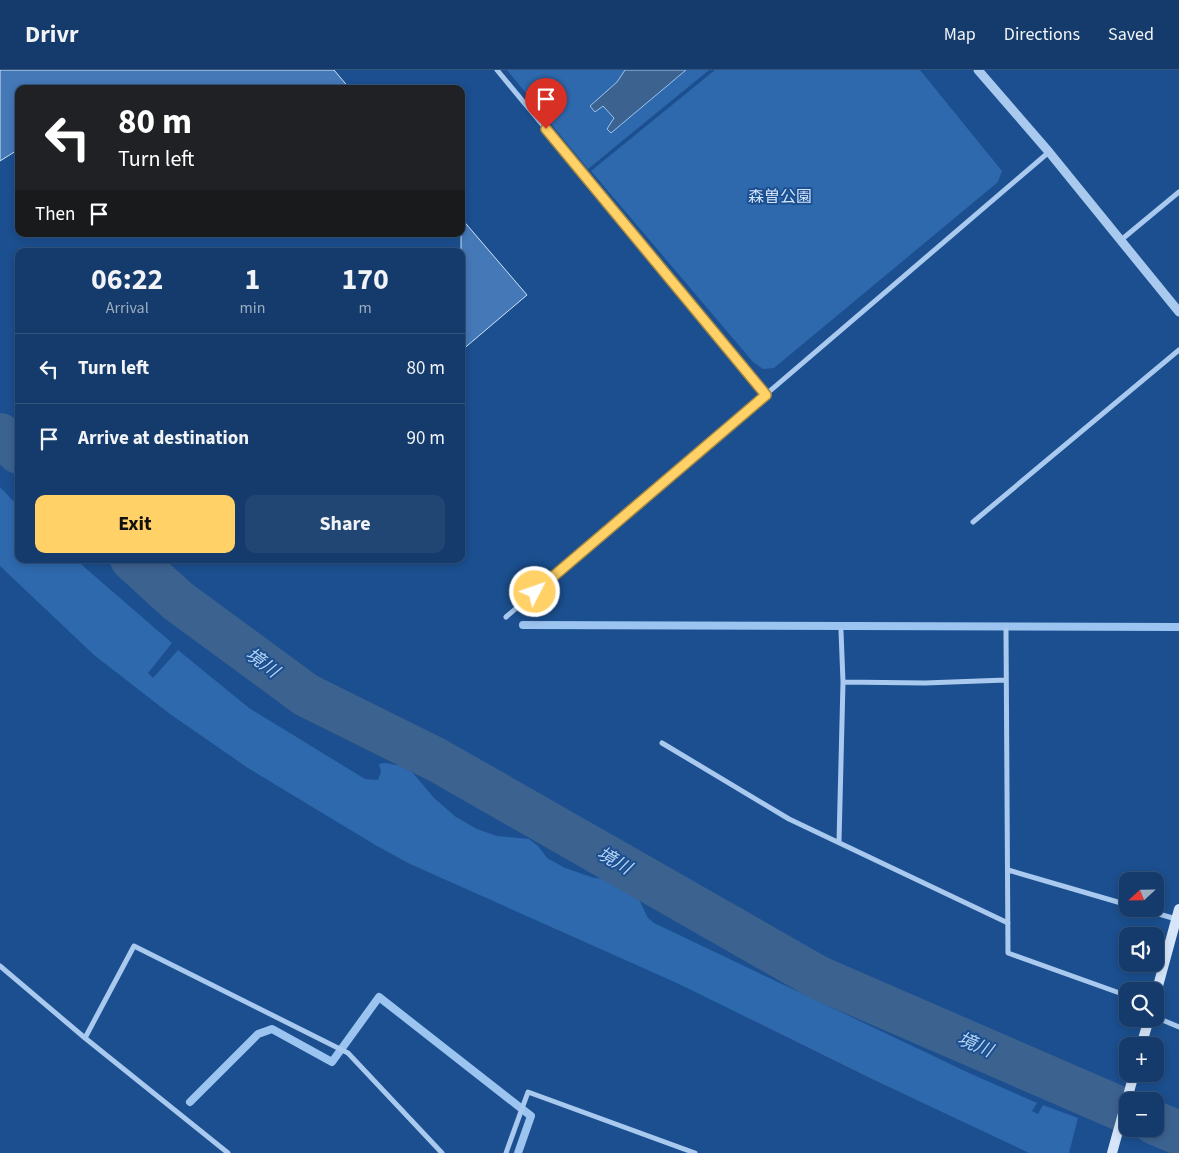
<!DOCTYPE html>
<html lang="en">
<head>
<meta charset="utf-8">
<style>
	body { margin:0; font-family:"Source Sans 3","Noto Sans JP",sans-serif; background:#214673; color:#f1f3f6; height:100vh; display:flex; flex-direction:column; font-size:19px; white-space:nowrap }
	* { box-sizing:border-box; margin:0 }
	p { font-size:16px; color:#9dadc1 }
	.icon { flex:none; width:28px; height:28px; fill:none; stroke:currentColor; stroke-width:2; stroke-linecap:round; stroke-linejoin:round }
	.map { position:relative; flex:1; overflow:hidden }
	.side { position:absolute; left:15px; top:178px; width:450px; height:315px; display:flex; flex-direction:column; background:#143b6b; border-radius:10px; box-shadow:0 2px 8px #0003,0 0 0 1px #33557e }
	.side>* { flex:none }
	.guide { position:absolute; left:15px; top:15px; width:450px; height:152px; border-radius:10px; box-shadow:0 2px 8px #0003,0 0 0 1px #33557e; background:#202124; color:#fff; overflow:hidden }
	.needle { width:32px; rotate:248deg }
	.buttons { position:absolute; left:1119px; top:802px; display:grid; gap:10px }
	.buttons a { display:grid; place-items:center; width:45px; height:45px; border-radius:10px; background:#143b6b; box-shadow:0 2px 8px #0003,0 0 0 1px #33557e; font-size:25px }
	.pin { position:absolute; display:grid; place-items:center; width:42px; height:42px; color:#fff; margin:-51px -21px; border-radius:50% 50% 50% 0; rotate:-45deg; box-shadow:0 0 5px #0007 }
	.pin .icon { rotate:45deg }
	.me { position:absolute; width:55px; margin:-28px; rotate:49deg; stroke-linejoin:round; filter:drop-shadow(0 0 4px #0008) }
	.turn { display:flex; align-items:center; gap:18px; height:105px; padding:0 20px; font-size:22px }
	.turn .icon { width:65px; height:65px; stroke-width:2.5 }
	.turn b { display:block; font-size:35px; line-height:42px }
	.then { display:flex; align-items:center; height:48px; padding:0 20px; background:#0003; gap:10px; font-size:19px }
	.eta { display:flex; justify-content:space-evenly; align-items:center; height:85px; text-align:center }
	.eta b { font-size:30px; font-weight:700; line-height:35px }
	.primary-button { display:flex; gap:10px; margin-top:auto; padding:10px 20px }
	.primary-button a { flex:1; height:58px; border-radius:10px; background:#ffd166; color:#111; font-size:20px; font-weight:700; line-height:58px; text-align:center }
	.primary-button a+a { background:#214673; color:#f1f3f6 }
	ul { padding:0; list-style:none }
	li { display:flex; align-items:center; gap:15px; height:70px; padding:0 20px; border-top:1px solid #33557e }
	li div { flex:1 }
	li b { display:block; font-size:19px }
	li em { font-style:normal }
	header { display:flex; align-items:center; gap:30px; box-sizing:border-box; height:70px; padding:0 25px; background:#143b6b; border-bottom:1px solid #33557e }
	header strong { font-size:24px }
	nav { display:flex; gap:28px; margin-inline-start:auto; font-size:18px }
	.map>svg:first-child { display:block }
	.green { fill:#2e69ad }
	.water { fill:#3c6290; stroke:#9cc4f0 }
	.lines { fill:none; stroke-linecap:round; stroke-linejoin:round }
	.stream { stroke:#9cc4f0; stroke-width:8 }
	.river { stroke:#3c6290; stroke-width:44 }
	.building { fill:#4478b7; stroke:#cfe3fa }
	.minor { stroke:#a9c9ee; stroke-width:5 }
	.tertiary { stroke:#a9c9ee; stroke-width:9 }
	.secondary { stroke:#d6e6fa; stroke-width:10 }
	.route-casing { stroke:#a68842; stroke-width:12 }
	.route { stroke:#ffd166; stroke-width:9 }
	.labels { text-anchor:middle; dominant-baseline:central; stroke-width:4; stroke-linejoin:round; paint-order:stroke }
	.park-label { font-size:16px; fill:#cfe3fa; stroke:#1b4f8f }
	.water-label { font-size:18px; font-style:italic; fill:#b5d3f5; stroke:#1b4f8f }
</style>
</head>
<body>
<header>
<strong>Drivr</strong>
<nav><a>Map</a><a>Directions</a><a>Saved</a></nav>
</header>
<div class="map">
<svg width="1179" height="1083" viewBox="0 0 1179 1083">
	<rect width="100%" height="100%" fill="#1b4f8f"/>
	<!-- green -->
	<path class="green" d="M507 0H709L588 99Z
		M715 0H920L1002 101 998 112 774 298 763 299 753 292 591 101Z
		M0 417 19 437V489H75L172 573 148 603 153 608 178 580 249 638 365 709 378 710 381 702 379 694 385 693 402 696 413 703 434 728 456 747 477 759 497 766 529 769 538 776 547 788 565 798 594 808 608 809 630 819 637 825 648 848 654 853 969 1003 1037 1033 1032 1041 1038 1044 1043 1035 1078 1048 1069 1083H1029L870 1008 679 914 410 794 377 776 248 698 170 644 94 585 0 496Z"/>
	<!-- water -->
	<path class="water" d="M625 0H686L611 63 607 59 614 48 603 36 595 42 590 36 617 12Z"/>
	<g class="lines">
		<!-- stream -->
		<path class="stream" d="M523 555 1179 557
			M190 1032 258 964 272 959 332 992 379 927 531 1046 518 1083"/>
		<!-- river -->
		<path class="river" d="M0 365 19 382
			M132 489 178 531 306 625 437 690 819 908 1128 1042
			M1155 1053 1179 1063"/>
	</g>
	<!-- building -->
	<path class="building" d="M0 0H334L350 19H19V79L0 91Z
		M461 148 527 225 461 281Z"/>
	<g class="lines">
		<!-- minor -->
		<path class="minor" d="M497 0 766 325
			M1121 170 1179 122
			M973 452 1179 280
			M506 547 1049 82
			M1006 560 1008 883 1128 926
			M843 612 925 613 1006 610
			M662 673 789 749 1008 853
			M839 772 843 612 841 561
			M1008 800 1128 835
			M1142 839 1176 849
			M0 896 85 968 228 1083
			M1155 947 1179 957
			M85 968 134 876 348 983 442 1083
			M506 1083 528 1022 695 1083"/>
		<!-- tertiary -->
		<path class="tertiary" d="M978 0 1049 82 1179 242"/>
		<!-- secondary -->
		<path class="secondary" d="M1155 927 1179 839
			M1141 976 1149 949
			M1112 1083 1134 1004"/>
	</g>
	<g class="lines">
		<!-- route casing -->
		<g class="route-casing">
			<path id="route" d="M535 522 766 325 546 59"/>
		</g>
		<!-- route -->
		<use href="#route" class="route"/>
	</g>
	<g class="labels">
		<!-- park labels -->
		<g class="park-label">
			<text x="780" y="127">森曽公園</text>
		</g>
		<!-- water labels -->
		<g class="water-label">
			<text transform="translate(262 593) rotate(36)">境川</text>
			<text transform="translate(614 791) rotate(30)">境川</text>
			<text transform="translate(975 975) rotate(23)">境川</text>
		</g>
	</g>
</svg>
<div class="buttons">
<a><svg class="needle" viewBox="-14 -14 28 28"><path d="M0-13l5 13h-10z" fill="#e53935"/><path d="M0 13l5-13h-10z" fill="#9dadc1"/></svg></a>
<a><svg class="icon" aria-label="sound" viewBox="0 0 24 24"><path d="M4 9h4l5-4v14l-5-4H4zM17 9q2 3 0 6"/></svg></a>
<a><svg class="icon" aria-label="search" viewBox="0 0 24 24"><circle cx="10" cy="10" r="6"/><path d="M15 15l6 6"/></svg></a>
<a>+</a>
<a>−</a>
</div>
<div class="pin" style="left:546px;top:59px;background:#d93025"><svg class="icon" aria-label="arrive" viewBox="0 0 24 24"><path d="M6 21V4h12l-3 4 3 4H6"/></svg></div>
<svg class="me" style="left:535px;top:522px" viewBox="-20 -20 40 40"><circle r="17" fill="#ffd166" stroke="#fff" stroke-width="3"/><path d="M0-11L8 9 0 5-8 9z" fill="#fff"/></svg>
<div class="guide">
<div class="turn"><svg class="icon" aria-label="left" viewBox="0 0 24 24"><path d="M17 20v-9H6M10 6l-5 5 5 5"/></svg><div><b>80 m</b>Turn left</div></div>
<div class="then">Then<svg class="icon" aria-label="arrive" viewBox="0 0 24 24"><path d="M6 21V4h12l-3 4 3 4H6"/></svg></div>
</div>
<section class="side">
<div class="eta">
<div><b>06:22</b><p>Arrival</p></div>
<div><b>1</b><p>min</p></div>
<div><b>170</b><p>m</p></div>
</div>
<ul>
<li><svg class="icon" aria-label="left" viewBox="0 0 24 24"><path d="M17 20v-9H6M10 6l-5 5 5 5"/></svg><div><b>Turn left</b></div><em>80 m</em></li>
<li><svg class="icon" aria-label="arrive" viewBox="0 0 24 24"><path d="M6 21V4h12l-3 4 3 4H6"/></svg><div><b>Arrive at destination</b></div><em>90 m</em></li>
</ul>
<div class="primary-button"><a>Exit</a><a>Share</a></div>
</section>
</div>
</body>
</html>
